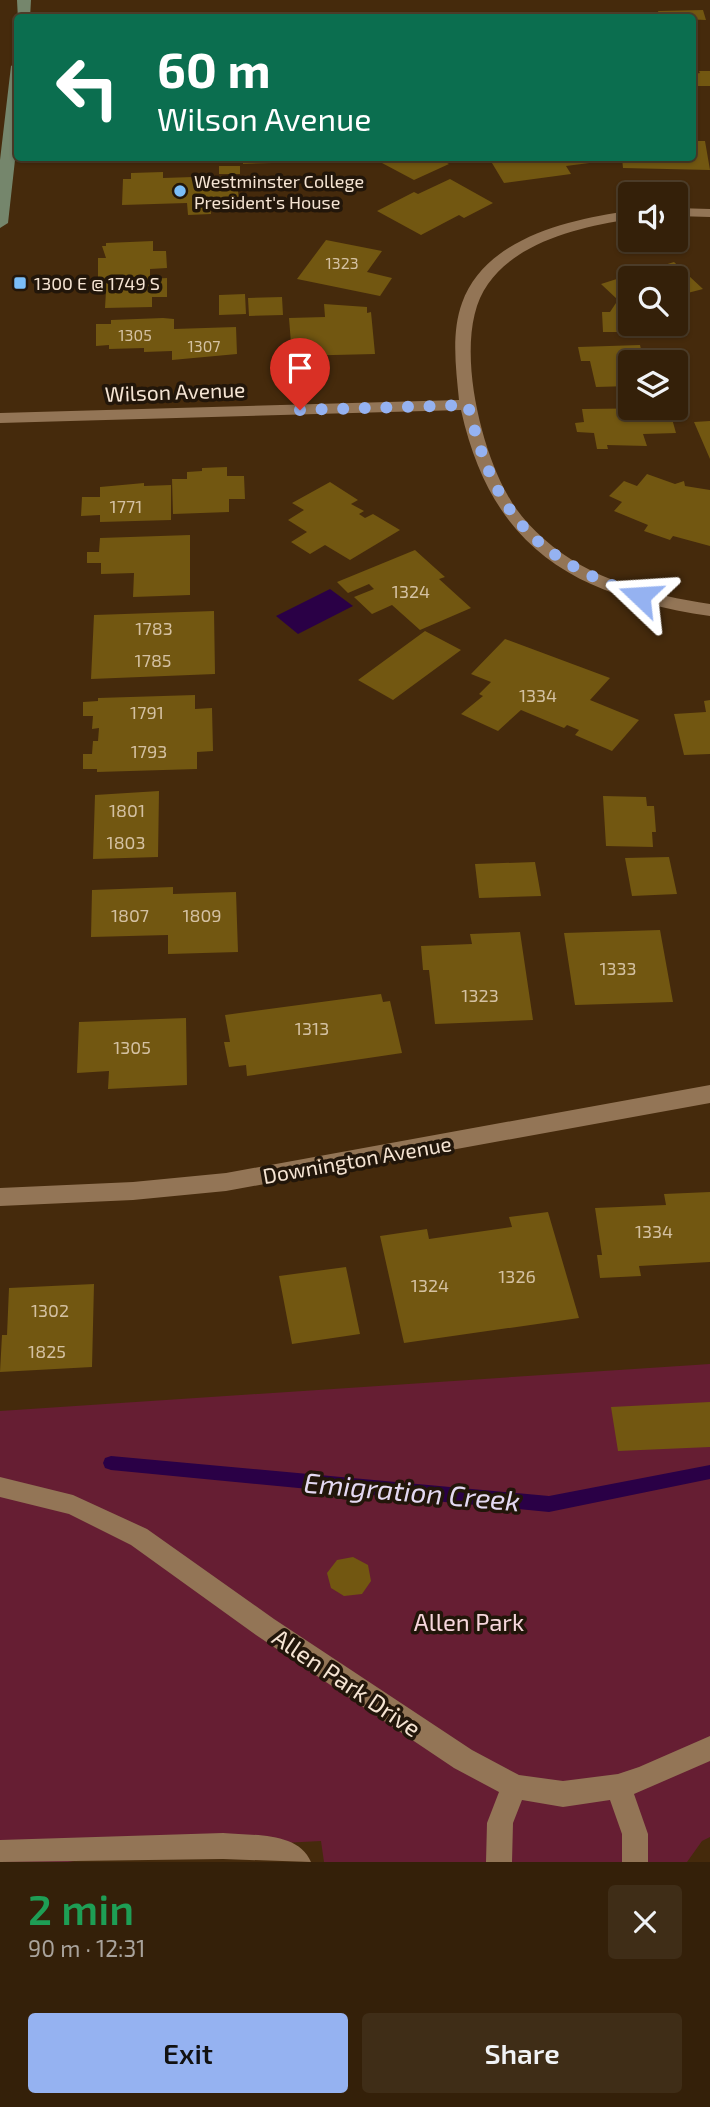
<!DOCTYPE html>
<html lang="en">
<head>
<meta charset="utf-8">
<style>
	body { margin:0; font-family:"Exo 2",sans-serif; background:#3f2d17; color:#f1f3f6; height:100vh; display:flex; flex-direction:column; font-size:26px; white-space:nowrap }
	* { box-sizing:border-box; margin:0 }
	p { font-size:23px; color:#a9a39c }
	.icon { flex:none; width:38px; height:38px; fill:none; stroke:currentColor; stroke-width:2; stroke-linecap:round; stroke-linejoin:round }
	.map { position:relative; height:1862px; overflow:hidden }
	.side { display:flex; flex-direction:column; background:#342009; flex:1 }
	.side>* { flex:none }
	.hud { position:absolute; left:14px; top:14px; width:682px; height:147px; border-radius:7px; box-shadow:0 2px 5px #0004,0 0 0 2px #4e3e2a; background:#0b6e4f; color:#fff; overflow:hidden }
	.buttons { position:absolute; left:618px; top:182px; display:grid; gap:14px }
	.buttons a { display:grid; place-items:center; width:70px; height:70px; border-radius:7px; background:#342009; box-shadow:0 2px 5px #0004,0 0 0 2px #4e3e2a; font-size:35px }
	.pin { position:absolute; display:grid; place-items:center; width:60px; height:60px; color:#fff; margin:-72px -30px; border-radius:50% 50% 50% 0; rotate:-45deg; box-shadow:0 0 7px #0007 }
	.pin .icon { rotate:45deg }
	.me { position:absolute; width:77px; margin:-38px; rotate:290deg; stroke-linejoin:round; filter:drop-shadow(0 0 5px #0008) }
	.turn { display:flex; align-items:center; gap:24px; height:147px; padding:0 28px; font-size:32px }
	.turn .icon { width:91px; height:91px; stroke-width:2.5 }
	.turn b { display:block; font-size:49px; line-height:60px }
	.round { display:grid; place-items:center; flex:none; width:74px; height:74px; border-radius:7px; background:#3f2d17 }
	.summary { display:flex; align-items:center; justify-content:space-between; height:119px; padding:0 28px }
	h1 { font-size:42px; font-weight:600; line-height:52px; color:#1e9e55 }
	.button { display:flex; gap:14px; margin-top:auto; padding:14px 28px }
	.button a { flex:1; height:80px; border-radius:7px; background:#95b2f1; color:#111; font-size:28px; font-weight:600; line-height:80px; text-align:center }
	.button a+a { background:#3f2d17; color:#f1f3f6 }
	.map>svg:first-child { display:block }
	.green { fill:#661e33 }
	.water { fill:#2a0046 }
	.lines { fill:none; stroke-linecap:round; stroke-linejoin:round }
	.stream { fill:#2a0046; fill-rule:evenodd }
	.building { fill:#725711 }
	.service { fill:#937556; fill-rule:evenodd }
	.minor { fill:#937556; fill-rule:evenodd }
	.secondary { fill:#75866c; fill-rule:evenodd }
	.route { stroke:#95b2f1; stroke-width:12; stroke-dasharray:0 21.6 }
	.poi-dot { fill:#7bbef8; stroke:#22160a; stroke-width:2.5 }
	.labels { text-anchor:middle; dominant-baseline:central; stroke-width:7; stroke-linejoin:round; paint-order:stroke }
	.far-number-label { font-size:16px; fill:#d4c1a2 }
	.far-poi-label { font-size:18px; fill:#f5e4d3; stroke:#22160a; text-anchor:start }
	.number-label { font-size:18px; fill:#d4c1a2 }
	.street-label { font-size:21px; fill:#f5e4d3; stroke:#22160a }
	.near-park-label { font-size:24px; fill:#f7d7dd; stroke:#22160a }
	.near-street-label { font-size:24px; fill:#f5e4d3; stroke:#22160a }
	.near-water-label { font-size:28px; font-style:italic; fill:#e4d9f2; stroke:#22160a }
</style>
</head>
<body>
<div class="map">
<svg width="710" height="1862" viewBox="0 0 710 1862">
	<rect width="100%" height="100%" fill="#452a0c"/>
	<!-- green -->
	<path class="green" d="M710 1364V1837L702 1841 687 1862H324L321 1841 145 1850 68 1862H0V1411Z"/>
	<!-- water -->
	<path class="water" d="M330 589 353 606 298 634 276 616Z"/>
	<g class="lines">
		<!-- stream -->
		<path class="stream" d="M111 1456 549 1496 710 1465V1479L549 1512 111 1470 105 1468 103 1463 105 1458Z"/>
	</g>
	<!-- building -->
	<path class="building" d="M703 10 706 20 660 18 658 11Z
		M570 12 571 18H529L528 15Z
		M628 12 629 18H601L599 13Z
		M699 71H710V86H693V74L700 73Z
		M693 141H705L710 170 623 168 622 158H693Z
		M105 158H148V160L105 161Z
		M243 158H272V163L243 164Z
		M394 158H438L449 164 414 180 382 163Z
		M489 158H594L597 162 566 166 571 174 504 183Z
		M219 166H240V174H219Z
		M163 172V178L223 176V179H237L239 202 210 203 211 214 188 215 187 203 122 205 123 179H131V173Z
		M450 179 493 203 464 218 459 215 421 235 377 211 414 192 418 194Z
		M326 240 382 251 367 272 392 278 380 296 297 279Z
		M153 241V251H166L167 268 150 269V279L167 278V297H152V307L105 308 106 291H97V284H93V277H98V258H106L102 246H106V243Z
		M674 262 703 289 676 296V278H630V324H663L665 332H603L602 312H610L618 300 601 284 623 277 618 273 654 264 658 267Z
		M245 294 246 314 219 315V295Z
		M282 297 283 315 249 316 248 298Z
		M324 304 367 307V313L371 312 375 354 292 356 289 318 325 317Z
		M163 318 174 319V329L236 327 237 354 172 360V351L144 352V348L109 349V345L96 346V324H111V320Z
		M640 345 644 362H630V386L596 387 590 361H581L578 347Z
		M669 408 676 433 643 434 647 446 607 445 608 449H597L594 433 577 432 575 423 584 422 582 409Z
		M710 421V459L694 422Z
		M227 467V476H244L245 499H229V512L173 514 172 479H187V472L202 471V468Z
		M647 474 675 484 684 481 685 486 710 490V546L673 536 670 540 644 531 648 525 614 511 622 502 609 496 624 481 637 486Z
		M330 482 358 500 351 504 364 511 359 514 365 518 373 514 400 530 350 560 325 545 310 554 291 542 307 532 288 520 304 510 292 503Z
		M144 483V486L171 485V520L100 522V515L81 516 82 497H100V487Z
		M190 535V595L133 597 134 573 101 574V563H87V552H99L100 538Z
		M415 550 445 577 439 579 471 608 420 630 392 605 372 614 354 597 374 589 369 584 348 593 337 582Z
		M214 611 215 674 91 679 94 615Z
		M425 631 461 650 393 700 358 680Z
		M505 639 610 678 590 700 639 720 612 751 575 735 579 730 567 725 564 728 521 710 498 731 461 714 483 696 479 694 491 682 471 674Z
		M195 695V709L212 708 213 751 197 752V769L97 772V769H83V754H92L93 741H98L99 728 92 729 93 716H83V702L98 701V698Z
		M710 700V754L684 755 674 714 706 712 704 701Z
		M159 791 158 857 93 859 95 795Z
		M603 796 646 797 647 806H654L656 832H652L653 847 606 846Z
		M669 857 677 894 632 896 625 858Z
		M535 862 541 896 479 898 475 864Z
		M173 887V894L236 892 238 952 168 954V935L91 937 92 890Z
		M660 930 673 1002 575 1005 564 933Z
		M520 932 533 1020 435 1024 429 970H423L421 946 472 944 470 934Z
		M381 994 383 1002 390 1001 402 1053 247 1076 246 1065 229 1067 224 1042H230L225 1015Z
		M186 1018 187 1085 108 1089 109 1071 77 1073 79 1022Z
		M710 1192V1262L639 1266 641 1276 600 1278 597 1255H602L595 1208 666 1205 664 1194Z
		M548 1212 579 1318 404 1343 380 1236 427 1229 429 1239 512 1227 509 1217Z
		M346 1267 360 1334 292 1344 279 1276Z
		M94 1284 92 1367 0 1372 2 1335H7L9 1288Z
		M710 1402V1447L618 1451 611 1407Z
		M353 1557 368 1565 371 1581 362 1594 344 1596 331 1588 327 1573 337 1560Z"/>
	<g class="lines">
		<!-- service -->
		<path class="service" d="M0 1477 73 1495 147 1529 274 1619 472 1750 519 1775 563 1781 618 1774 639 1767 710 1736V1761L634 1794 648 1834V1862H622V1834L610 1800 563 1807 522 1800 513 1823 512 1862H486L487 1823 499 1792 454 1768 256 1635 131 1545 69 1514 0 1497Z
			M223 1833C251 1836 298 1831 311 1862L223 1859 0 1862V1840Z"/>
		<!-- minor -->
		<path class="minor" d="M676 208 710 209V217L676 216Z
			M630 211V219C581 227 518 241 488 284 452 333 479 445 507 494 516 511 529 526 544 539 590 580 651 595 710 604V616C576 596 492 550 461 410L0 423V413L459 400C456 369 451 333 462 303 485 238 570 219 630 211Z
			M710 1085V1103L226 1191 133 1200 0 1206V1188L133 1182 226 1173Z"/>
		<!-- secondary -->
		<path class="secondary" d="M17 0H31L30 18H18V20Z
			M18 62V133L8 223 0 228V160L11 66Z"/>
	</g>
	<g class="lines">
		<!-- route -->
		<path class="route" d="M300 410 468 405C495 516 533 557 640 596"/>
	</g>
	<!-- markers -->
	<g class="poi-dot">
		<circle cx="180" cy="191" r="7"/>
		<rect x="13" y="276" width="14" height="14" rx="3.5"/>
	</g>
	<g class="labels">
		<!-- far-number labels -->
		<g class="far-number-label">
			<text x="342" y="262">1323</text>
			<text x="135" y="334">1305</text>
			<text x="204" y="345">1307</text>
		</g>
		<!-- far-poi labels -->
		<g class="far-poi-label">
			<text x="194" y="181">Westminster College<tspan x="194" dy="21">President's House</tspan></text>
			<text x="34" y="283">1300 E @ 1749 S</text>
		</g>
		<!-- number labels -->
		<g class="number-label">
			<text x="126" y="506">1771</text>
			<text x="411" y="591">1324</text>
			<text x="154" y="628">1783</text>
			<text x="153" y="660">1785</text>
			<text x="538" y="695">1334</text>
			<text x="147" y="712">1791</text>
			<text x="149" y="751">1793</text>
			<text x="127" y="810">1801</text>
			<text x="126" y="842">1803</text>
			<text x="130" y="915">1807</text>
			<text x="202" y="915">1809</text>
			<text x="618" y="968">1333</text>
			<text x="480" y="995">1323</text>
			<text x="312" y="1028">1313</text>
			<text x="132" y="1047">1305</text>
			<text x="654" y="1231">1334</text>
			<text x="517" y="1276">1326</text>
			<text x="430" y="1285">1324</text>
			<text x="50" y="1310">1302</text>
			<text x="47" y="1351">1825</text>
		</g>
		<!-- street labels -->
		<g class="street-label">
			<text transform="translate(175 391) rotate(-2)">Wilson Avenue</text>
			<text transform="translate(357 1159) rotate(-10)">Downington Avenue</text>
		</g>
		<!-- near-park labels -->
		<g class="near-park-label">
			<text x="469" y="1621">Allen Park</text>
		</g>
		<!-- near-street labels -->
		<g class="near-street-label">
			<text transform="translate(347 1682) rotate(34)">Allen Park Drive</text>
		</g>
		<!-- near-water labels -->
		<g class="near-water-label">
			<text transform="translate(412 1491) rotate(5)">Emigration Creek</text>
		</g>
	</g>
</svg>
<div class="buttons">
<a><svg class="icon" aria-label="sound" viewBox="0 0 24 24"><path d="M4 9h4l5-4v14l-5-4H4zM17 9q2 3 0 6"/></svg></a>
<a><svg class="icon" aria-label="search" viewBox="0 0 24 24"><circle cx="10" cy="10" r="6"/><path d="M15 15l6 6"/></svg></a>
<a><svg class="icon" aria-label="layers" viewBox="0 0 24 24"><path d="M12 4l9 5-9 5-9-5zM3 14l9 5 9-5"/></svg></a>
</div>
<div class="pin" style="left:300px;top:410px;background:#d93025"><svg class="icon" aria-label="arrive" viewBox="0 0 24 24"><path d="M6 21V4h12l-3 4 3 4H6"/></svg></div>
<svg class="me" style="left:640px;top:596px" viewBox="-20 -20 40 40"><path d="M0-17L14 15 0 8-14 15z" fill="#95b2f1" stroke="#fff" stroke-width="4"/></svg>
<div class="hud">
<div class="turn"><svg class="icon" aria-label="left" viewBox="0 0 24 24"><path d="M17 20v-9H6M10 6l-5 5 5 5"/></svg><div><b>60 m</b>Wilson Avenue</div></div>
</div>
</div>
<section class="side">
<div class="summary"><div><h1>2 min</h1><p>90 m · 12:31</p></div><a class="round"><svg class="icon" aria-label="close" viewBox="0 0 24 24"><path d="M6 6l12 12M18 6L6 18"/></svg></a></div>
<div class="button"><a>Exit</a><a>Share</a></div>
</section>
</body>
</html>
